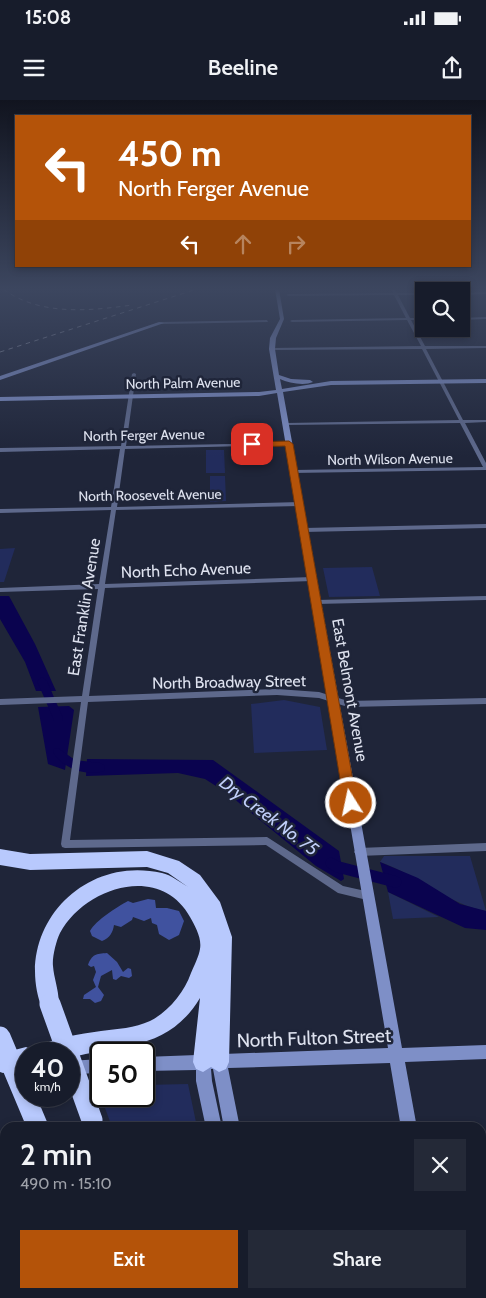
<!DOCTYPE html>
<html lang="en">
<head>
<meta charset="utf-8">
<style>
	body { margin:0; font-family:Cabin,sans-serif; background:#242937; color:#f1f3f6; height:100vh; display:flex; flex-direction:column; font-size:19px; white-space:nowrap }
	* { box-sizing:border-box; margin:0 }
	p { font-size:16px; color:#9ea1a9 }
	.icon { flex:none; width:28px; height:28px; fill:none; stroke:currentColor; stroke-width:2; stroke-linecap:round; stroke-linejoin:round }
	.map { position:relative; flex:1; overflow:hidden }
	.sheet { position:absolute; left:0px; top:1022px; width:486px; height:176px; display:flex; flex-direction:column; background:#171c2b; border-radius:15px 15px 0 0; box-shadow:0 2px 8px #0003,0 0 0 1px #363a47 }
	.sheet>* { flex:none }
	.banner { position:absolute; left:15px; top:15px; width:456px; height:152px; border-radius:0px; box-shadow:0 2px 8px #0003,0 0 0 1px #363a47; background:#b45309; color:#fff; overflow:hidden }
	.fabs { position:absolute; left:415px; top:182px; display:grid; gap:10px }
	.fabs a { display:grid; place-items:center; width:55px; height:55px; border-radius:0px; background:#171c2b; box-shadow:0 2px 8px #0003,0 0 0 1px #363a47; font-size:25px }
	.speed { position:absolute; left:15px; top:942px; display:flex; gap:10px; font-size:25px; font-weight:700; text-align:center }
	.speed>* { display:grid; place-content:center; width:65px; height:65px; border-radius:50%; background:#171c2b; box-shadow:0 2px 8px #0003,0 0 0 1px #363a47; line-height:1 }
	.speed small { font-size:12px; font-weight:400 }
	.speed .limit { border:2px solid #111; border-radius:8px; background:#fff; color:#111 }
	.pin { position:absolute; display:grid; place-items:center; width:42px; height:42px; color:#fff; margin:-21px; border-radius:10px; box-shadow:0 2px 8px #0006 }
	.me { position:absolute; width:55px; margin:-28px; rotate:350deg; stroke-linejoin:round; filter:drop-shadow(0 0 4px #0008) }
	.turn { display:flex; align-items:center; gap:18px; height:105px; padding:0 20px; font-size:22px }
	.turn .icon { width:65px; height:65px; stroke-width:2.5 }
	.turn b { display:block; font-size:35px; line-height:42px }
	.lanes { display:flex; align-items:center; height:48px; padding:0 20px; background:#0003; justify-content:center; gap:25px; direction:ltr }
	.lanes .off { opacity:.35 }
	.round { display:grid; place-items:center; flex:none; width:52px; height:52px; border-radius:0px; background:#242937 }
	.summary { display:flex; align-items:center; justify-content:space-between; height:85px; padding:0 20px }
	h1 { font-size:30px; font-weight:600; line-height:38px }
	.primary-button { display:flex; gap:10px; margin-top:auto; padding:10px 20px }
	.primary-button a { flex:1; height:58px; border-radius:0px; background:#b45309; color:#fff; font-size:20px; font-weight:600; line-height:58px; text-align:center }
	.primary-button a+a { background:#242937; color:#f1f3f6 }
	.status { display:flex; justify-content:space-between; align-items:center; height:35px; padding:0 25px; background:#171c2b; direction:ltr }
	.status svg { height:14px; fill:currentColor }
	header { display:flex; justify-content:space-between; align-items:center; height:65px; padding:0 20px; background:#171c2b; font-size:22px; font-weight:600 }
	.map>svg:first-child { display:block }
	.green { fill:#222c5c }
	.forest { fill:#40529f }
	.water { fill:#0a034f }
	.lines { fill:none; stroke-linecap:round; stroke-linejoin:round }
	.canal { fill:#0a034f; fill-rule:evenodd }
	.minor { fill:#5e698c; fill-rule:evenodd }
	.secondary { fill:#7e8fc7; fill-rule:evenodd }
	.motorway { fill:#b8c9fd; fill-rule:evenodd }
	.rail { stroke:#848999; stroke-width:1; stroke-dasharray:4.5 4.5; stroke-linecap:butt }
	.motorway-bridge { stroke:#b8c9fd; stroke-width:21 }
	.route { fill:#b45309; stroke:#753606 }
	.labels { text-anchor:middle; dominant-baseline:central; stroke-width:5; stroke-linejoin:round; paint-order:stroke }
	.far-street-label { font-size:14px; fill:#dee2ef; stroke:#1f2539 }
	.street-label { font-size:16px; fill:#dee2ef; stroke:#1f2539 }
	.water-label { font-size:18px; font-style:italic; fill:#c1cffa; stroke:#1f2539 }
	.near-street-label { font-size:19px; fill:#dee2ef; stroke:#1f2539 }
</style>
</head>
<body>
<div class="status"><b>15:08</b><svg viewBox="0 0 49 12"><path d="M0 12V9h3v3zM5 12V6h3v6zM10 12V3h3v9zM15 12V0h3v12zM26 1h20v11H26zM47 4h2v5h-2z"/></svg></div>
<header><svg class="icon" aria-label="menu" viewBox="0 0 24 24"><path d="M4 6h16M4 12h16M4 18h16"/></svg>Beeline<svg class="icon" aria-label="share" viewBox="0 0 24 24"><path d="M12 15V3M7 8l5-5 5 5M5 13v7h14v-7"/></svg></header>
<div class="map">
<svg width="486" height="1198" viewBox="0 0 486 1198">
	<rect width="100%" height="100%" fill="#1f2539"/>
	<!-- green -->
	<path class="green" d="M206 350H224L225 373H206Z
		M210 376H225L226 401 210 402Z
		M15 448 4 482H0V449Z
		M372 467 380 496 329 497 323 468Z
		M284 600 320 607 327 650 254 653 251 604Z
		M384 756H470L486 811C447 804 419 776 380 762Z
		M388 792 439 817 393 819Z
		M188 984 197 1027H112L98 989 101 988V996H144V985Z
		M173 1194H239L240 1198H175Z"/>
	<!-- forest -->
	<path class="forest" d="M148 799 155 800 156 808H167L179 811 184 821 179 835 169 840 159 834 157 825 152 823 151 818 144 821 133 817 132 820 121 827 114 825C113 832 110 838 102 841L92 836 90 831C96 820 117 807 128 801L133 803Z
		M107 853 117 862 123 872 128 868 131 869 132 876 129 878 121 876 116 880 113 879 112 870 101 876 98 887 104 895 101 901 95 903 90 899H83L84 895 96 887 93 880 96 872 94 866 91 867 88 865C92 854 96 854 107 853Z"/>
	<!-- water -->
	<path class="water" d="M0 496H9L35 544 56 591H36L25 562 0 519Z
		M69 606 74 610 65 670 48 664 38 607Z
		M87 659 213 660 339 751 344 779 341 781 316 766 227 693 205 679 178 673 86 676Z
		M380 762 418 778 460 804 486 811V830L465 828 388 792Z"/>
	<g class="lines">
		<!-- canal -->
		<path class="canal" d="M42 577 47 581 63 618 62 621H54L53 618 37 581Z
			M58 648 75 660 100 663 104 665 105 668 104 671C86 677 62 668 53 652L54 649Z
			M331 757 338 761 396 776 400 778 402 782 400 786 396 788 335 772 327 767 325 763 327 759Z"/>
		<!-- minor -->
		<path class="minor" d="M391 189H395L397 193H424V195H398L410 218H424V220H411L425 246H486V248L426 249 463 320H486V322L465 323 486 363V370L292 373 291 372 294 370 483 367 460 323 286 325 284 324 286 323 459 320 422 249 272 250 270 249 272 248 421 246 407 220 292 222 290 221 292 220 406 218 394 195 288 196 286 195 288 194 393 193Z
			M486 192V194L461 195V193Z
			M486 217V219L461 220V218Z
			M267 220 268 222 161 224 159 223 161 222Z
			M134 273 136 274 126 346 289 343 291 344 289 345 125 349 117 407 300 402 303 404 300 406 116 410 105 484 312 477 315 479 312 481 105 488 89 596 277 589 319 592 348 601 486 598V604L348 607 319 598 277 595 88 602 70 740 267 737 343 786 370 792 372 795 370 798 367 800 338 793 266 745 65 748 62 747 61 744 81 602 0 605V599L82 596 98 489 0 492V488L99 484 111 410 0 413V409L111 407 120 349 0 352V348L121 346 132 274Z
			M486 424V428L304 432 301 430 304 428Z
			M486 496V500L316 504 313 502 316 500Z
			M486 743V751L359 756 356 755 354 752 356 749 359 748Z"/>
		<!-- secondary -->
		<path class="secondary" d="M275 189H279L284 219 276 238 275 249 279 275 291 279 310 280 313 282C304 286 289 283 280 279L282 289 331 281 486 279V283L331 285 283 292 402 948 486 945V959L405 962 417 1028H401L390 963 228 968 240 1028H224L213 969H211L212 981 222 1028H206L196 981V970L144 971V957L388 948 277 293 259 296 0 301V297L259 292 276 290 269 249 270 238 280 219Z
			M159 222 164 223 0 280V276Z
			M101 959V973L72 974 69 973V961Z
			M245 1194H263L264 1198H246Z
			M265 1194H283L284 1198H266Z
			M429 1194H447V1198H429Z"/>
		<!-- motorway -->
		<path class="motorway" d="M0 749 30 754 147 751 179 761 200 775 220 802 232 837 229 962 226 969 219 972 211 967 203 972 196 969 193 962 200 898C168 951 121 944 69 958V954H26V967L3 973 0 972V954L3 953 26 947 33 950 35 947C55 938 79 934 101 931 117 929 135 928 150 921 168 912 184 893 191 873 194 866 199 856 200 849 202 838 195 826 190 817 160 763 85 787 60 833 56 841 52 858 53 866 54 881 62 897 57 911L50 914 43 911C11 833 80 754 162 773 171 775 180 782 188 787L168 773 147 767 30 770 0 765Z
			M0 1129 5 1131V1167L0 1165Z
			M7 1194H32L33 1198H8Z
			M98 1194H123L124 1198H99Z
			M142 1194H167L168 1198H143Z"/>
		<!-- rail -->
		<path class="rail" d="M3 189C40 216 89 211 132 205
			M0 252 197 189"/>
		<!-- motorway-bridge -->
		<path class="motorway-bridge" d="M50 904 68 954
			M0 937 37 1025
			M69 956 92 1020"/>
	</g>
	<!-- sky -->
	<linearGradient id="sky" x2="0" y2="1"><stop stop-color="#11141f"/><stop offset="0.53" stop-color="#3c465f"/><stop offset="1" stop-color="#3c465f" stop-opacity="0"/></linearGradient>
	<rect width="486" height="357" fill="url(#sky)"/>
	<!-- route -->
	<path class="route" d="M289 341 293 344 357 703 355 707H346L344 703 285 346 252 347 248 344 252 342Z"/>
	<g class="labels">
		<!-- far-street labels -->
		<g class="far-street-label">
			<text transform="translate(183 283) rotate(-1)">North Palm Avenue</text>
			<text transform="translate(144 335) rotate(-1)">North Ferger Avenue</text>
			<text transform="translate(390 359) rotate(-1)">North Wilson Avenue</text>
			<text transform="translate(150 395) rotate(-1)">North Roosevelt Avenue</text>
		</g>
		<!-- street labels -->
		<g class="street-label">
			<text transform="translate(186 470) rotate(-2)">North Echo Avenue</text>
			<text transform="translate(84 507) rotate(-81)">East Franklin Avenue</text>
			<text transform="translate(229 582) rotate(-1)">North Broadway Street</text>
			<text transform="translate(350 590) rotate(80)">East Belmont Avenue</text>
		</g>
		<!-- water labels -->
		<g class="water-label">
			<text transform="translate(269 716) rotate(37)">Dry Creek No. 75</text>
		</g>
		<!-- near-street labels -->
		<g class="near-street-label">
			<text transform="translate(314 938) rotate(-2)">North Fulton Street</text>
		</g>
	</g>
</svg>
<div class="fabs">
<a><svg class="icon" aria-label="search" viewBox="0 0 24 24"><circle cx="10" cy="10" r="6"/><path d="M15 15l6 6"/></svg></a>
</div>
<div class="speed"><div>40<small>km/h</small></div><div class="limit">50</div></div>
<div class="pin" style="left:252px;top:344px;background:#d93025"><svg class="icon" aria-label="arrive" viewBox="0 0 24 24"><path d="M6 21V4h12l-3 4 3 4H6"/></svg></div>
<svg class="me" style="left:351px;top:703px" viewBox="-20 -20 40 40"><circle r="17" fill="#b45309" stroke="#fff" stroke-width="3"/><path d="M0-11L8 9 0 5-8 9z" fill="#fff"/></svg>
<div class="banner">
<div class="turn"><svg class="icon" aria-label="left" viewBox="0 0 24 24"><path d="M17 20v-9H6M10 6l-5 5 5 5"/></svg><div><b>450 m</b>North Ferger Avenue</div></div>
<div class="lanes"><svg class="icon" aria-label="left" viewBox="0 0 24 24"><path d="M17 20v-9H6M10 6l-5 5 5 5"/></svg><svg class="icon off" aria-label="ahead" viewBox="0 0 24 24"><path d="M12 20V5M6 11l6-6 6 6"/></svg><svg class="icon off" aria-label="right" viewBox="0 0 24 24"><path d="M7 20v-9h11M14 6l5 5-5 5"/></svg></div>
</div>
<section class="sheet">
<div class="summary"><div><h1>2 min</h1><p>490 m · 15:10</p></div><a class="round"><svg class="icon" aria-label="close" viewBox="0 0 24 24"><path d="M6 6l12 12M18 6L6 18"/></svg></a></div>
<div class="primary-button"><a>Exit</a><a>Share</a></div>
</section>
</div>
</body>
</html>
